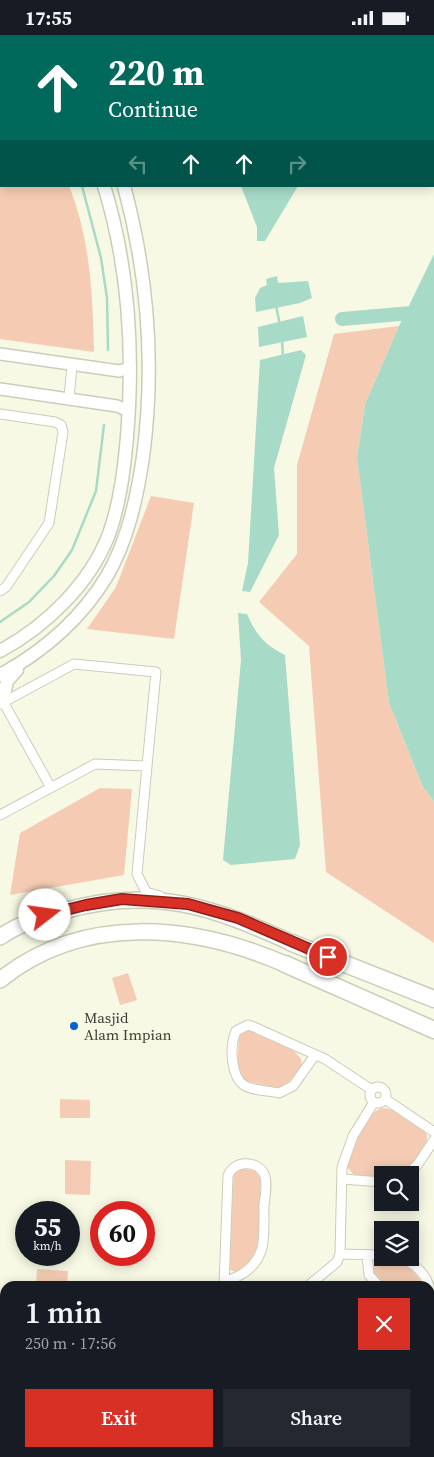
<!DOCTYPE html>
<html lang="en">
<head>
<meta charset="utf-8">
<style>
	body { margin:0; font-family:"Source Serif 4",serif; background:#242831; color:#f1f3f6; height:100vh; display:flex; flex-direction:column; font-size:19px; white-space:nowrap }
	* { box-sizing:border-box; margin:0 }
	p { font-size:16px; color:#9ea1a6 }
	.icon { flex:none; width:28px; height:28px; fill:none; stroke:currentColor; stroke-width:2; stroke-linecap:round; stroke-linejoin:round }
	.map { position:relative; flex:1; overflow:hidden }
	.drawer { position:absolute; left:0px; top:1246px; width:435px; height:176px; display:flex; flex-direction:column; background:#171b24; border-radius:15px 15px 0 0; box-shadow:0 2px 12px #0003 }
	.drawer>* { flex:none }
	.top-card { position:absolute; left:0px; top:0px; width:435px; height:152px; box-shadow:0 2px 12px #0003; background:#00695c; color:#fff; overflow:hidden }
	.buttons { position:absolute; left:374px; top:1131px; display:grid; gap:10px }
	.buttons a { display:grid; place-items:center; width:45px; height:45px; border-radius:0px; background:#171b24; box-shadow:0 2px 12px #0003; font-size:25px }
	.speed { position:absolute; left:15px; top:1166px; display:flex; gap:10px; font-size:25px; font-weight:700; text-align:center }
	.speed>* { display:grid; place-content:center; width:65px; height:65px; border-radius:50%; background:#171b24; box-shadow:0 2px 12px #0003; line-height:1 }
	.speed small { font-size:12px; font-weight:400 }
	.speed .limit { border:8px solid #d22; background:#fff; color:#111 }
	.pin { position:absolute; display:grid; place-items:center; width:42px; height:42px; color:#fff; margin:-21px; border:2px solid #fff; border-radius:50%; box-shadow:0 1px 5px #0007 }
	.me { position:absolute; width:55px; margin:-28px; rotate:75deg; stroke-linejoin:round; filter:drop-shadow(0 0 4px #0008) }
	.turn { display:flex; align-items:center; gap:18px; height:105px; padding:0 25px; font-size:22px }
	.turn .icon { width:65px; height:65px; stroke-width:2.5 }
	.turn b { display:block; font-size:35px; line-height:42px }
	.lanes { display:flex; align-items:center; height:48px; padding:0 25px; background:#0003; justify-content:center; gap:25px; direction:ltr }
	.lanes .off { opacity:.35 }
	.round { display:grid; place-items:center; flex:none; width:52px; height:52px; border-radius:0px; background:#242831 }
	.overview { display:flex; align-items:center; justify-content:space-between; height:85px; padding:0 25px }
	h1 { font-size:30px; font-weight:600; line-height:38px }
	.primary-button { display:flex; gap:10px; margin-top:auto; padding:10px 25px }
	.primary-button a { flex:1; height:58px; border-radius:0px; background:#d93025; color:#fff; font-size:20px; font-weight:600; line-height:58px; text-align:center }
	.primary-button a+a { background:#242831; color:#f1f3f6 }
	.status { display:flex; justify-content:space-between; align-items:center; height:35px; padding:0 25px; background:#171b24; direction:ltr }
	.status svg { height:14px; fill:currentColor }
	.map>svg:first-child { display:block }
	.green { fill:#f5ccb3 }
	.water { fill:#a7dbc7 }
	.lines { fill:none; stroke-linecap:round; stroke-linejoin:round }
	.stream { stroke:#a7dbc7; stroke-width:2.5 }
	.river { stroke:#a7dbc7; stroke-width:14 }
	.minor-casing { stroke:#cbcdb9; stroke-width:11 }
	.tertiary-casing { stroke:#cbcdb9; stroke-width:14 }
	.secondary-casing { stroke:#cbcdb9; stroke-width:15 }
	.primary-casing { stroke:#cbcdb9; stroke-width:18 }
	.motorway-casing { stroke:#cbcdb9; stroke-width:19 }
	.minor { stroke:#fff; stroke-width:9 }
	.tertiary { stroke:#fff; stroke-width:11 }
	.secondary { stroke:#fff; stroke-width:12 }
	.primary { stroke:#fff; stroke-width:15 }
	.motorway { stroke:#fff; stroke-width:16 }
	.route-casing { stroke:#8d1f18; stroke-width:12 }
	.route { stroke:#d93025; stroke-width:9 }
	.poi-dot { fill:#0264cd; stroke:#f7f9e4; stroke-width:2 }
	.labels { text-anchor:middle; dominant-baseline:central; stroke-width:5; stroke-linejoin:round; paint-order:stroke }
	.poi-label { font-size:15px; fill:#3d3e35; stroke:#f7f9e4; text-anchor:start }
</style>
</head>
<body>
<div class="status"><b>17:55</b><svg viewBox="0 0 49 12"><path d="M0 12V9h3v3zM5 12V6h3v6zM10 12V3h3v9zM15 12V0h3v12zM26 1h20v11H26zM47 4h2v5h-2z"/></svg></div>
<div class="map">
<svg width="434" height="1422" viewBox="0 0 434 1422">
	<rect width="100%" height="100%" fill="#f7f9e4"/>
	<!-- green -->
	<path class="green" d="M0 0 5 1H1V151H69C90 202 93 262 94 317L0 304Z
		M168 0H347L348 1H168Z
		M399 291 365 369 357 423 389 668 423 752 434 766V908L326 837 309 611 259 567 297 519V430L334 299Z
		M151 461 194 468 174 604 87 594 116 552Z
		M100 753 132 754 124 840 10 860 20 798Z
		M128 938 137 965 120 970 112 943Z
		M248 995 294 1016 301 1024 302 1032 284 1052 277 1053 245 1046 237 1037 239 1002 241 998Z
		M60 1064 90 1065V1083H60Z
		M382 1073C392 1073 399 1079 407 1084 413 1088 423 1092 426 1098 432 1111 409 1133 400 1140H382V1143L354 1140 347 1132C351 1116 365 1078 382 1073Z
		M65 1125 91 1126 90 1160 65 1159Z
		M241 1133 255 1136 261 1144 258 1216 240 1236 235 1237 229 1234 227 1230 234 1139Z
		M381 1223C400 1225 415 1234 423 1251H384C375 1241 366 1233 381 1223Z
		M37 1234 68 1236 67 1251H36Z"/>
	<!-- water -->
	<path class="water" d="M241 151H298L265 206H257V192Z
		M434 219V766L423 752 389 668 357 423 365 369 399 291Z
		M277 241 278 248 308 246 312 263 300 268 256 277 255 263 260 253 267 250 266 244Z
		M303 281 307 302 259 312 258 292Z
		M301 315 306 320 274 433 279 500 250 557 242 556 248 528 260 325Z
		M238 578 247 579C256 600 265 610 285 620L300 810 295 824 231 830 223 825 241 625Z"/>
	<g class="lines">
		<!-- stream -->
		<path class="stream" d="M26 0 27 1
			M82 151 101 223 107 263 108 315
			M276 271 280 290
			M282 305 283 322
			M0 587 29 567 54 541 72 515 96 456 104 390"/>
		<!-- river -->
		<path class="river" d="M342 284 434 276"/>
		<!-- minor casing -->
		<g class="minor-casing">
			<path id="minor" d="M363 0 364 1
				M396 1 397 0
				M69 364 72 330
				M0 379 55 387 61 390 63 397 49 488 6 552 0 556
				M1 663 50 751
				M147 731 137 839 146 857 160 861
				M0 780 95 729 147 731 156 637 74 629 0 669
				M315 1020 293 1051 279 1058C254 1053 237 1058 233 1028 231 1017 232 1006 236 996L248 990 254 992 325 1024 372 1055
				M370 1060a8 8 0 1 1 16 0a8 8 0 1 1-16 0Z
				M385 1064 434 1097
				M407 1140 418 1129 434 1105
				M342 1144 382 1147
				M340 1219 382 1220
				M367 1220 369 1240 379 1251
				M400 1222C413 1228 425 1238 429 1251
				M224 1251 228 1141C233 1126 256 1124 264 1139 268 1147 265 1162 264 1170 263 1196 269 1220 245 1237 238 1241 232 1246 224 1245
				M308 1251 337 1227 340 1219 342 1132 353 1101 374 1067
				M430 1255V1261
				M0 1313H5
				M0 1388 5 1394
				M26 1418 30 1422
				M223 1418 227 1422
				M101 1422V1418
				M119 1422V1418
				M247 1422 253 1418"/>
		</g>
		<!-- tertiary casing -->
		<g class="tertiary-casing">
			<path id="tertiary" d="M0 319 119 336 130 333
				M0 354 117 371 129 376"/>
		</g>
		<!-- secondary casing -->
		<g class="secondary-casing">
			<path id="secondary" d="M49 0V1
				M71 0 72 1
				M0 616C46 591 90 549 109 499 120 468 124 435 127 402 134 318 129 232 104 151
				M0 640C44 616 81 584 107 541 128 505 137 462 143 422 155 331 148 240 124 151
				M3 665 7 646 17 635"/>
		</g>
		<!-- primary casing -->
		<g class="primary-casing">
			<path id="primary" d="M0 902C20 888 44 881 67 875 154 851 213 872 292 908
				M0 945C83 878 192 889 285 929"/>
		</g>
		<!-- motorway casing -->
		<g class="motorway-casing">
			<path id="motorway" d="M292 908 434 964
				M285 929 434 995"/>
		</g>
		<!-- minor -->
		<use href="#minor" class="minor"/>
		<!-- tertiary -->
		<use href="#tertiary" class="tertiary"/>
		<!-- secondary -->
		<use href="#secondary" class="secondary"/>
		<!-- primary -->
		<use href="#primary" class="primary"/>
		<!-- motorway -->
		<use href="#motorway" class="motorway"/>
	</g>
	<g class="lines">
		<!-- route casing -->
		<g class="route-casing">
			<path id="route" d="M45 880 86 870 122 864 188 869 238 883 328 922"/>
		</g>
		<!-- route -->
		<use href="#route" class="route"/>
	</g>
	<!-- markers -->
	<circle class="poi-dot" cx="74" cy="991" r="5"/>
	<g class="labels">
		<!-- poi labels -->
		<g class="poi-label">
			<text x="84" y="982">Masjid<tspan x="84" dy="17">Alam Impian</tspan></text>
		</g>
	</g>
</svg>
<div class="buttons">
<a><svg class="icon" aria-label="search" viewBox="0 0 24 24"><circle cx="10" cy="10" r="6"/><path d="M15 15l6 6"/></svg></a>
<a><svg class="icon" aria-label="layers" viewBox="0 0 24 24"><path d="M12 4l9 5-9 5-9-5zM3 14l9 5 9-5"/></svg></a>
</div>
<div class="speed"><div>55<small>km/h</small></div><div class="limit">60</div></div>
<div class="pin" style="left:328px;top:922px;background:#d93025"><svg class="icon" aria-label="arrive" viewBox="0 0 24 24"><path d="M6 21V4h12l-3 4 3 4H6"/></svg></div>
<svg class="me" style="left:45px;top:880px" viewBox="-20 -20 40 40"><circle r="19" fill="#fff"/><path d="M0-13L10 11 0 6-10 11z" fill="#d93025"/></svg>
<div class="top-card">
<div class="turn"><svg class="icon" aria-label="ahead" viewBox="0 0 24 24"><path d="M12 20V5M6 11l6-6 6 6"/></svg><div><b>220 m</b>Continue</div></div>
<div class="lanes"><svg class="icon off" aria-label="left" viewBox="0 0 24 24"><path d="M17 20v-9H6M10 6l-5 5 5 5"/></svg><svg class="icon" aria-label="ahead" viewBox="0 0 24 24"><path d="M12 20V5M6 11l6-6 6 6"/></svg><svg class="icon" aria-label="ahead" viewBox="0 0 24 24"><path d="M12 20V5M6 11l6-6 6 6"/></svg><svg class="icon off" aria-label="right" viewBox="0 0 24 24"><path d="M7 20v-9h11M14 6l5 5-5 5"/></svg></div>
</div>
<section class="drawer">
<div class="overview"><div><h1>1 min</h1><p>250 m · 17:56</p></div><a class="round" style="background:#d93025;color:#fff"><svg class="icon" aria-label="close" viewBox="0 0 24 24"><path d="M6 6l12 12M18 6L6 18"/></svg></a></div>
<div class="primary-button"><a>Exit</a><a>Share</a></div>
</section>
</div>
</body>
</html>
